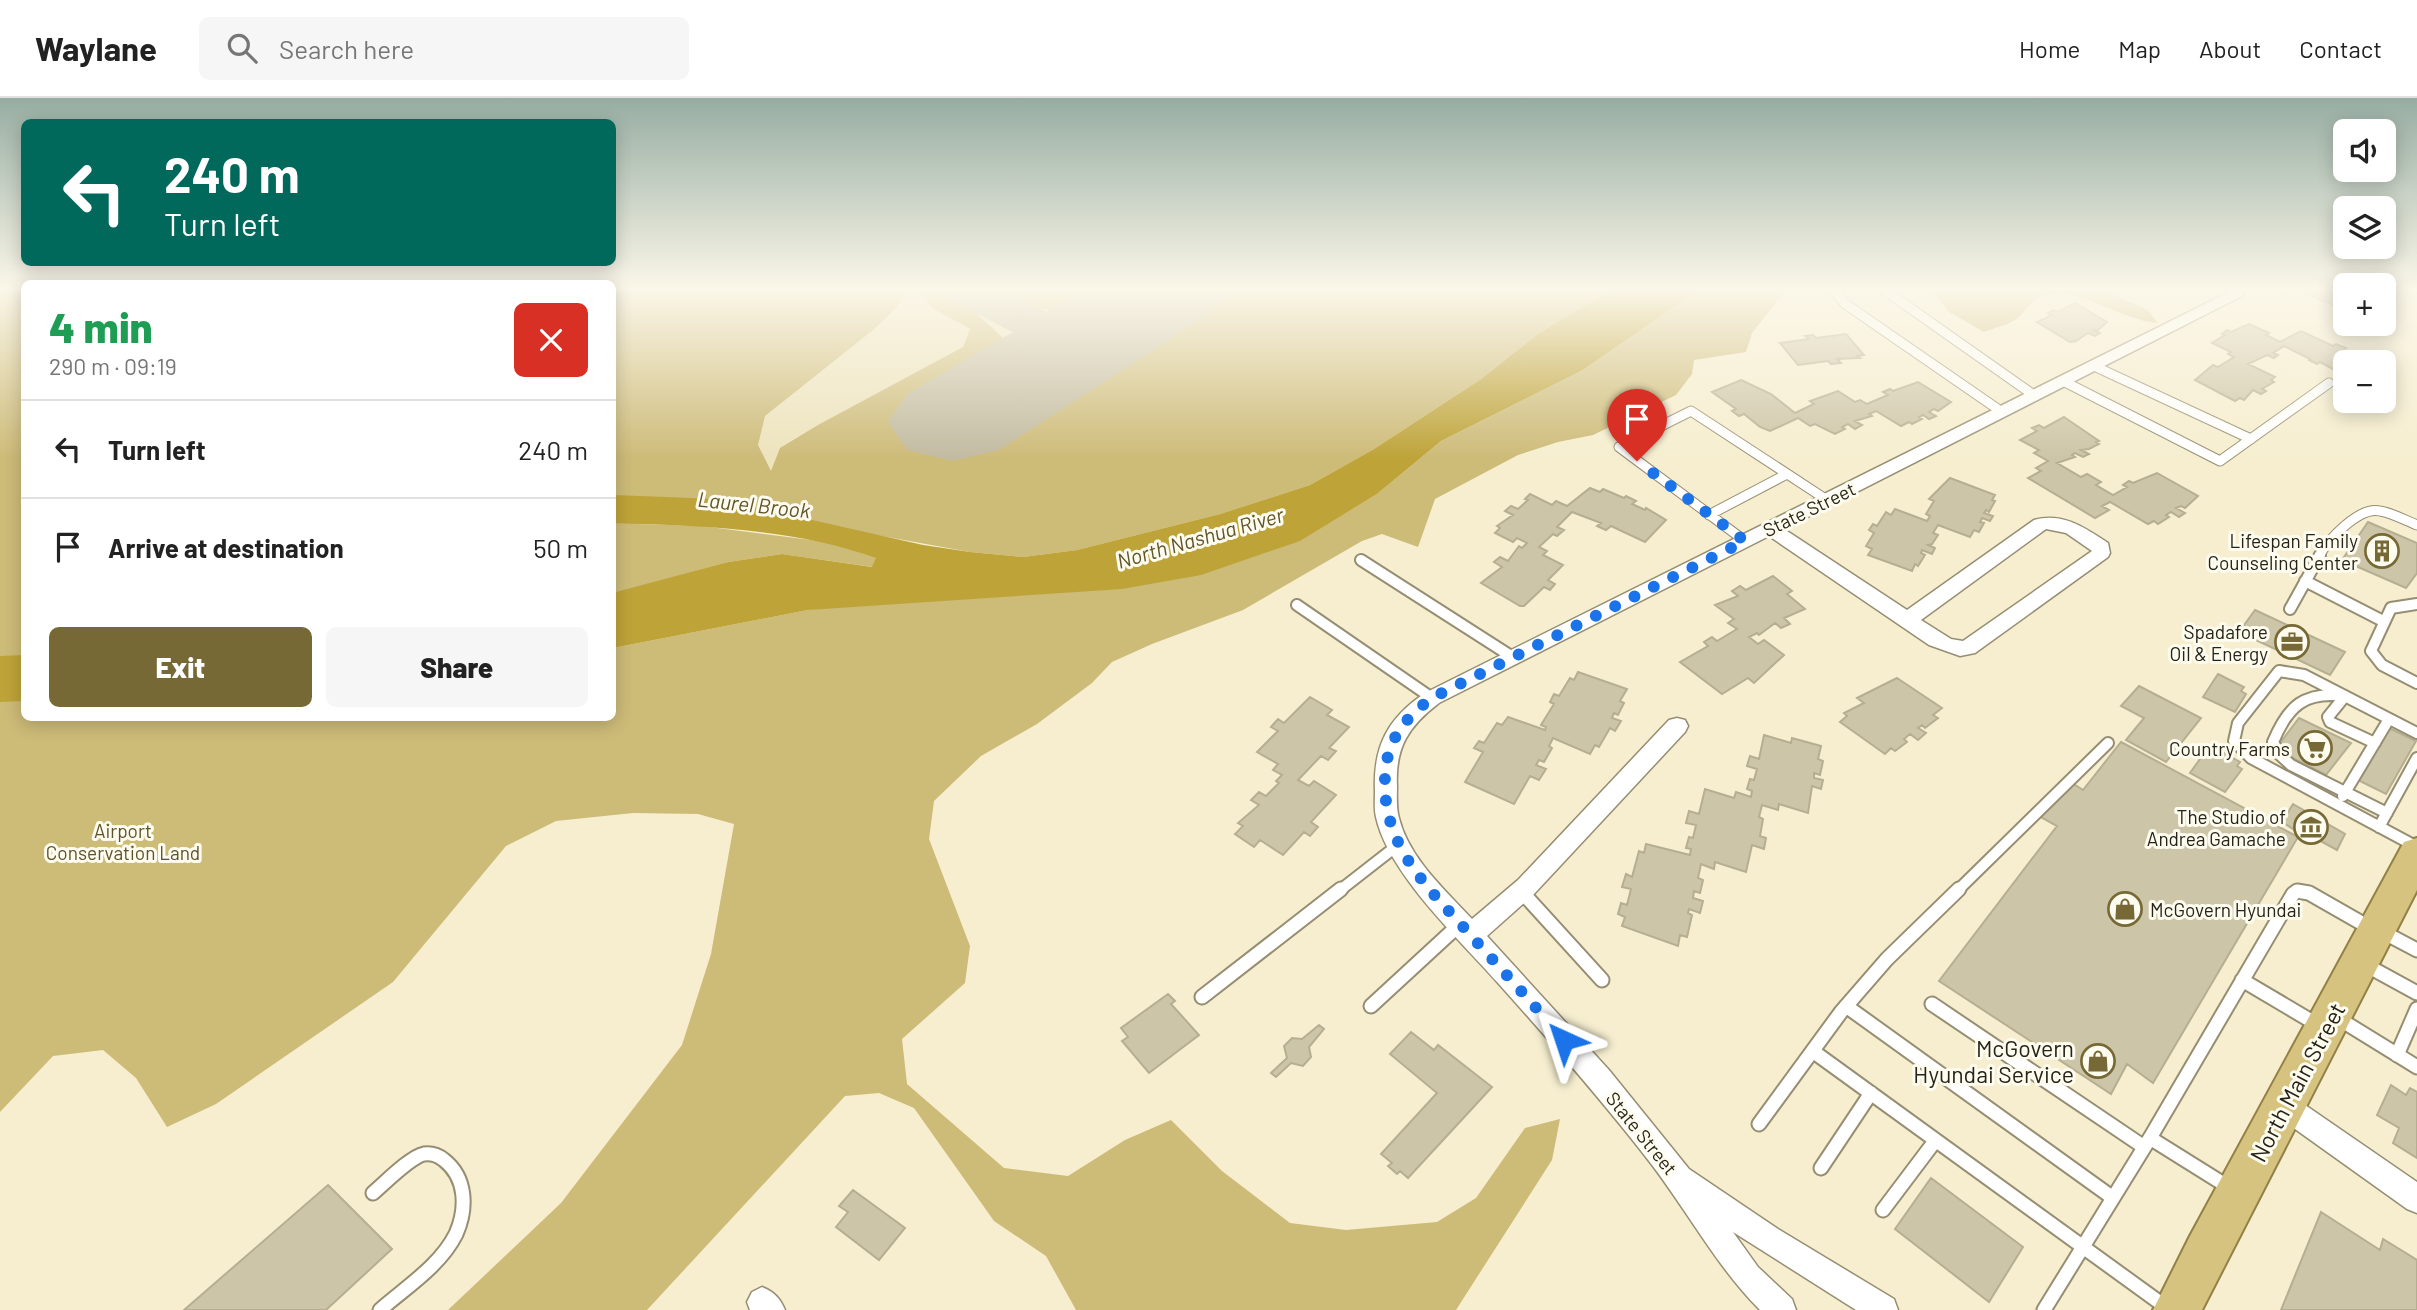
<!DOCTYPE html>
<html lang="en">
<head>
<meta charset="utf-8">
<style>
	body { margin:0; font-family:Barlow,sans-serif; background:#f6f6f6; color:#222; height:100vh; display:flex; flex-direction:column; font-size:26px; white-space:nowrap }
	* { box-sizing:border-box; margin:0 }
	p { font-size:23px; color:#767676 }
	.icon { flex:none; width:38px; height:38px; fill:none; stroke:currentColor; stroke-width:2; stroke-linecap:round; stroke-linejoin:round }
	.map { position:relative; flex:1; overflow:hidden }
	.drawer { position:absolute; left:21px; top:182px; width:595px; height:441px; display:flex; flex-direction:column; background:#fff; border-radius:10px; box-shadow:0 4px 18px #0003 }
	.drawer>* { flex:none }
	.banner { position:absolute; left:21px; top:21px; width:595px; height:147px; border-radius:10px; box-shadow:0 4px 18px #0003; background:#00695c; color:#fff; overflow:hidden }
	.controls { position:absolute; left:2333px; top:21px; display:grid; gap:14px }
	.controls a { display:grid; place-items:center; width:63px; height:63px; border-radius:10px; background:#fff; box-shadow:0 4px 18px #0003; font-size:35px }
	.pin { position:absolute; display:grid; place-items:center; width:60px; height:60px; color:#fff; margin:-72px -30px; border-radius:50% 50% 50% 0; rotate:-45deg; box-shadow:0 0 7px #0007 }
	.pin .icon { rotate:45deg }
	.me { position:absolute; width:77px; margin:-38px; rotate:318deg; stroke-linejoin:round; filter:drop-shadow(0 0 5px #0008) }
	.turn { display:flex; align-items:center; gap:24px; height:147px; padding:0 28px; font-size:32px }
	.turn .icon { width:91px; height:91px; stroke-width:2.5 }
	.turn b { display:block; font-size:49px; line-height:60px }
	.round { display:grid; place-items:center; flex:none; width:74px; height:74px; border-radius:10px; background:#f6f6f6 }
	.overview { display:flex; align-items:center; justify-content:space-between; height:119px; padding:0 28px }
	h1 { font-size:42px; font-weight:800; line-height:52px; color:#1e9e55 }
	.primary-button { display:flex; gap:14px; margin-top:auto; padding:14px 28px }
	.primary-button a { flex:1; height:80px; border-radius:10px; background:#776936; color:#fff; font-size:28px; font-weight:800; line-height:80px; text-align:center }
	.primary-button a+a { background:#f6f6f6; color:#222 }
	ul { padding:0; list-style:none }
	li { display:flex; align-items:center; gap:21px; height:98px; padding:0 28px; border-top:2px solid #e0e0e0 }
	li div { flex:1 }
	li b { display:block; font-size:26px }
	li em { font-style:normal }
	header { display:flex; align-items:center; gap:42px; box-sizing:border-box; height:98px; padding:0 35px; background:#fff; border-bottom:2px solid #e0e0e0 }
	header strong { font-size:33px }
	nav { display:flex; gap:38px; margin-inline-start:auto; font-size:24px }
	.search { width:490px; height:63px; background:#f6f6f6; display:flex; align-items:center; gap:18px; box-sizing:border-box; padding:0 24px; border-radius:10px; color:#767676; font-size:26px }
	.map>svg:first-child { display:block }
	.built { fill:#ede3bd }
	.green { fill:#cdbb78 }
	.water { fill:#bea339 }
	.lines { fill:none; stroke-linecap:round; stroke-linejoin:round }
	.taxiway { fill:#c2bba1; fill-rule:evenodd }
	.runway { fill:#c2bba1; fill-rule:evenodd }
	.building { fill:#cdc5a7; stroke:#b6ae91; stroke-width:2 }
	.service-far2-casing { stroke:#968e72; stroke-width:11 }
	.service-far1-casing { stroke:#968e72; stroke-width:14 }
	.service-casing { stroke:#968e72; stroke-width:17 }
	.minor-casing { stroke:#968e72; stroke-width:3 }
	.trunk-casing { stroke:#928147; stroke-width:4 }
	.service-far2 { stroke:#fff; stroke-width:9 }
	.service-far1 { stroke:#fff; stroke-width:10 }
	.service { stroke:#fff; stroke-width:13 }
	.minor { fill:#fff; fill-rule:evenodd }
	.trunk { fill:#d6c380; fill-rule:evenodd }
	.route { stroke:#1a73e8; stroke-width:12; stroke-dasharray:0 21.6 }
	.labels { text-anchor:middle; dominant-baseline:central; stroke-width:6; stroke-linejoin:round; paint-order:stroke }
	.street-label { font-size:19px; fill:#272318; stroke:#fefbef }
	.poi-label { font-size:19px; fill:#272318; stroke:#fefbef; text-anchor:end }
	.park-label { font-size:19px; fill:#5e5228; stroke:#fefbef }
	.water-label { font-size:21px; font-style:italic; fill:#60542a; stroke:#fefbef }
	.near-poi-label { font-size:23px; fill:#272318; stroke:#fefbef; text-anchor:end }
	.near-street-label { font-size:23px; fill:#272318; stroke:#fefbef }
</style>
</head>
<body>
<header>
<strong>Waylane</strong>
<div class="search"><svg class="icon" aria-label="search" viewBox="0 0 24 24"><circle cx="10" cy="10" r="6"/><path d="M15 15l6 6"/></svg>Search here</div>
<nav><a>Home</a><a>Map</a><a>About</a><a>Contact</a></nav>
</header>
<div class="map">
<svg width="2417" height="1212" viewBox="0 0 2417 1212">
	<rect width="100%" height="100%" fill="#f6eecf"/>
	<!-- built -->
	<path class="built" d="M903 191H1537L1378 277 688 393 750 302Z"/>
	<!-- green -->
	<path class="green" d="M0 191H24V620H612L613 550 808 512 1299 443 1377 396 1441 343 1583 272 1700 191H1787L1752 235 1746 254 1694 262 1692 276 1676 297 1593 337 1558 344 1518 357 1435 401 1418 449 1382 436 1362 443 1243 512 1152 546 1112 564 1092 585 1037 626 981 658 934 703 929 741 970 848 965 885 902 941 907 986 1004 1070 1068 1078 1125 1042 1171 1022 1222 1073 1290 1125 1346 1132 1437 1124 1476 1100 1525 1030 1560 1021 1552 1062 1456 1212H1076L1046 1158 994 1123 914 1010 879 995 845 998 647 1212H448L561 1105 682 947 711 856 734 726 698 716 633 715 556 723 506 748 393 884 216 1006 167 1029 136 980 103 952 53 958 0 1014Z
		M613 191H908L897 209 873 232 765 318 758 347 771 373 780 350 818 327 963 249 970 231 932 210 918 191H950L1016 252 921 310 983 343 1221 191H1613L1539 235 1481 281 1374 351 1310 387 1220 416 1077 452 1023 459 970 454 871 436 613 398Z
		M1118 191 1073 218 1021 206 1006 191Z
		M2101 191 2148 212 2158 225C2123 223 2081 190 2049 196 2031 200 2028 212 2015 222 2007 227 1994 230 1984 234L1949 214 1931 191Z
		M613 398 638 426 702 428 827 444 877 460 873 469 782 456 728 464 641 488 613 510Z"/>
	<!-- water -->
	<path class="water" d="M1613 191H1700L1583 272 1441 343 1377 396 1300 443 1201 477 1122 491 808 512 613 550V496L616 494 728 464 782 456 872 469 876 460C793 430 701 428 613 425V397L718 401 923 447 970 454 1023 459 1077 452 1220 416 1310 387 1374 351 1481 281 1539 235Z
		M24 557V603L0 604V558Z"/>
	<g class="lines">
		<!-- taxiway -->
		<path class="taxiway" d="M942 191H1002L1094 239 1101 249 1094 259 1077 264 1060 259 949 201Z"/>
		<!-- runway -->
		<path class="runway" d="M1086 191H1226L1210 215 999 352 953 363 907 352 888 324 907 296Z"/>
	</g>
	<!-- building -->
	<path class="building" d="M2302 191H2345V212L2300 193Z
		M2075 205 2107 224 2098 232H2092L2100 235 2095 238 2088 235 2076 243 2070 244 2037 224 2052 217 2048 215 2054 212 2058 214Z
		M2249 226 2269 235 2266 237 2280 244 2301 233 2333 248 2336 246 2346 250 2343 252 2368 264H2345V275L2342 276 2320 264 2317 266 2309 262 2310 261 2284 248 2273 255 2278 257 2274 260 2267 257 2248 266 2275 279 2271 282 2274 284 2262 291 2266 293 2261 296 2253 292 2244 302 2240 300 2235 303 2195 282 2213 267 2218 269 2234 259 2228 256 2231 254 2212 245 2225 237 2222 236 2227 232 2231 234Z
		M1846 236 1864 257 1857 258 1860 260 1837 261 1841 265 1831 266 1828 263 1798 267 1780 245 1809 241 1805 238 1813 237 1816 240Z
		M1741 282 1771 296 1795 315 1814 306 1810 303 1838 293 1855 304 1860 302 1867 306 1888 297 1883 294 1890 291 1893 293 1918 284 1951 304 1938 313 1934 311 1929 314 1936 318 1929 321 1923 317 1919 319 1922 321 1912 326 1909 324 1901 328 1876 313 1869 316 1872 318 1855 323 1862 327 1855 331 1848 326 1842 329 1845 331 1835 336 1815 326 1810 328 1798 320 1770 333 1760 329 1744 316 1739 318 1732 313 1736 311 1712 294Z
		M2064 319 2099 343 2096 344 2099 346 2089 351 2081 352 2089 356 2083 359 2075 355 2072 357 2075 359 2057 365 2081 379 2087 376 2101 384 2096 387 2113 397 2127 389 2123 387 2129 383 2133 385 2157 375 2198 398 2185 410 2181 408 2176 410 2185 415 2179 419 2171 414 2166 417 2169 419 2158 426 2154 423 2148 426 2110 404 2102 408 2109 412 2095 420 2028 380 2041 373 2036 370 2048 363 2034 355 2039 352 2020 342 2037 333 2032 330 2039 327 2044 330Z
		M1950 380 1995 397 1992 402 1995 403 1989 414 1986 412 1984 415 1993 418 1990 423 1982 420 1980 424 1984 425 1979 434 1974 432 1970 439 1938 427 1933 435 1938 437 1932 446 1928 447 1935 450 1932 456 1922 452 1921 455 1925 457 1918 468 1915 466 1912 473 1868 457 1872 451 1866 448 1874 435 1869 432 1873 426 1877 428 1886 414 1891 417 1895 411 1927 423 1930 418 1926 416 1934 403 1929 401Z
		M1590 390 1600 394 1603 391 1624 400 1626 398 1636 403 1632 406 1645 412 1646 410 1666 422 1645 444 1611 428 1606 432 1597 428 1601 425 1572 414 1557 429 1564 432 1557 438 1553 436 1539 449 1547 453 1543 457 1563 467 1548 482 1555 486 1550 492 1544 489 1524 508H1520L1481 485 1502 469 1494 464 1500 459 1508 463 1519 448 1522 450 1527 445 1517 440 1513 444 1495 435 1500 430 1497 428 1513 417 1505 413 1511 408 1518 411 1528 402 1525 401 1530 396 1552 407 1556 403 1567 408Z
		M2368 424 2417 445V475L2406 490 2342 462Z
		M1773 478 1792 493 1787 496 1805 511 1784 520 1790 526 1781 530 1775 525 1759 537 1757 535 1749 539 1758 546 1764 542 1784 557 1754 585 1748 580 1722 596 1680 564 1708 548 1704 544 1712 539 1717 543 1737 531 1728 525 1734 521 1715 507 1738 498 1732 493 1740 488 1746 492Z
		M2255 512 2345 554 2330 577 2239 534Z
		M1578 574 1627 591 1620 603 1624 605 1618 617 1614 615 1612 620 1621 623 1615 633 1610 630 1599 649 1595 647 1590 656 1553 640 1549 648 1552 650 1544 664 1539 662 1536 667 1546 671 1539 682 1530 678 1514 706 1465 684 1483 654 1474 650 1479 643 1484 645 1497 625 1502 627 1508 619 1545 632 1546 629 1541 627 1554 606 1550 604 1554 596 1559 598 1570 580 1574 582Z
		M2218 576 2244 589 2241 593 2246 596 2235 614 2203 599Z
		M1897 580 1942 610 1933 617 1938 620 1925 630 1922 627 1918 630 1926 635 1918 642 1910 636 1904 641 1907 644 1895 653 1891 650 1885 656 1840 624 1847 618 1844 615 1864 605 1857 600Z
		M2139 588 2201 620 2166 664 2126 642 2144 620 2121 608Z
		M1310 599 1332 612 1327 617 1349 629 1329 650 1336 653 1328 662 1321 658 1298 682 1309 688 1314 683 1336 697 1311 724 1318 729 1310 738 1304 734 1283 757 1260 742 1254 749 1235 736 1243 728 1238 725 1259 707 1251 702 1259 694 1266 698 1279 685 1276 683 1282 677 1273 672 1278 666 1257 654 1278 633 1271 629 1278 621 1284 625Z
		M2299 620 2351 645 2326 677 2283 655 2280 645Z
		M2389 630 2416 643 2386 696 2358 682Z
		M1764 637 1791 645 1792 640 1821 648 1818 661 1823 663 1820 677 1814 675V680L1823 682 1821 691 1812 688 1808 715 1779 706 1778 712 1762 707 1759 719 1763 721 1760 738 1766 740 1764 751 1752 747 1746 774 1715 764 1714 771 1701 766 1698 780 1703 782 1700 795 1694 793 1693 800 1703 803 1700 815 1689 811 1688 815 1692 817 1687 839 1680 837 1678 848 1622 828 1625 819 1618 816 1621 805 1627 807 1631 791 1622 789 1626 776 1632 779 1639 753 1644 755 1646 746 1690 757 1691 751 1686 750 1689 739 1693 740 1696 727 1686 725 1689 713 1699 716 1705 691 1734 700 1736 694 1751 699 1752 693 1747 691 1750 681 1754 682 1757 671 1747 668 1750 658 1759 661Z
		M2121 644 2298 739 2153 985 2127 966 2111 996 1939 883 2057 728 2037 717 2066 681 2083 692Z
		M2210 647 2240 664 2237 668 2242 671 2225 694 2190 675Z
		M2293 706 2345 736 2337 752 2317 741 2315 745 2282 724Z
		M1168 896 1175 903 1171 906 1199 937 1149 975 1122 943 1128 939 1121 930Z
		M1319 927 1324 931 1309 949 1311 959 1303 968 1291 965 1276 979 1271 975 1287 960 1284 948 1292 940 1302 941Z
		M1411 934 1434 952 1438 947 1492 989 1408 1080 1400 1073 1397 1076 1388 1068 1392 1065 1381 1056 1437 995 1390 956Z
		M2391 987 2406 997 2410 990 2417 994V1060L2393 1045 2399 1030 2377 1017Z
		M1931 1080 2023 1149 1989 1204 1895 1131Z
		M328 1087 392 1151 326 1212H184Z
		M853 1092 905 1130 879 1162 836 1129 848 1114 839 1108Z
		M2321 1114 2380 1152 2383 1141 2417 1162V1212H2281Z"/>
	<g class="lines">
		<!-- service-far2 casing -->
		<g class="service-far2-casing">
			<path id="service-far2" d="M1834 191 1844 205 2002 314
				M1883 191 2035 298
				M2094 268 2251 341
				M2063 283 2220 363 2329 285
				M1709 417 1787 376
				M1745 443 1619 349 1691 313 1827 402
				M2319 458C2328 442 2359 408 2380 413 2392 415 2405 422 2417 427"/>
		</g>
		<!-- service-far1 casing -->
		<g class="service-far1-casing">
			<path id="service-far1" d="M1361 462 1514 560
				M2305 483 2383 523
				M2417 506 2391 510 2371 553 2382 567 2417 585
				M1297 507 1432 600
				M2290 511 2320 457
				M2417 635 2304 577 2279 573 2238 625 2234 643 2251 660 2417 749
				M2375 645 2330 624 2328 619 2345 598C2304 593 2288 608 2273 644L2279 656 2291 667 2387 715
				M2343 698 2389 621
				M2379 729 2417 660
				M1339 793 1398 747
				M1957 793 2108 645"/>
		</g>
		<!-- service casing -->
		<g class="service-casing">
			<path id="service" d="M1521 793 1602 882
				M2381 833 2417 852
				M2364 866 2417 895
				M2242 882 2318 927
				M1202 899 1341 791
				M1932 906 2144 1049
				M1371 908 1460 826
				M1846 908 2113 1100
				M2336 919 2417 969
				M1814 954 2170 1212
				M2397 957 2417 911
				M1759 1026 1841 914 1887 861 1959 791
				M2150 1040 2230 1090
				M1821 1070 1871 995
				M373 1095C385 1085 410 1059 424 1056 432 1055 438 1057 444 1062 467 1080 467 1111 456 1136 440 1168 406 1189 380 1212
				M1883 1112 1935 1043
				M2044 1212 2150 1040 2293 796 2297 793 2309 795 2372 831"/>
		</g>
		<!-- minor casing -->
		<g class="minor-casing">
			<path id="minor" d="M2235 191 2243 196 2240 199 1784 431 1907 512 2034 422C2063 414 2085 430 2108 445L2110 455 2108 459 1975 555 1960 558 1929 547 1769 438 1439 605C1409 628 1395 649 1397 688 1397 698 1396 710 1399 720 1409 760 1445 792 1472 821L1518 782 1669 622 1677 620 1685 622 1688 628 1685 634 1534 796 1487 838 1609 972 1689 1071 1778 1131 1894 1201 1898 1212H1856L1733 1134 1758 1169 1792 1201 1796 1212H1760C1716 1168 1687 1112 1649 1063 1601 1001 1550 943 1498 885 1460 842 1388 775 1376 719 1374 711 1375 701 1375 693 1373 648 1388 620 1425 595ZM2046 431 2066 435 2092 453 1963 543 1951 541 1921 522Z
				M2283 994 2292 998 2417 1084V1115L2407 1111 2274 1016 2270 1007 2274 998Z
				M762 1189C774 1194 780 1200 785 1212H750L747 1204 752 1194Z"/>
		</g>
		<!-- trunk casing -->
		<g class="trunk-casing">
			<path id="trunk" d="M2417 740V792L2202 1212H2153L2190 1138 2404 744Z"/>
		</g>
		<!-- service-far2 -->
		<use href="#service-far2" class="service-far2"/>
		<!-- service-far1 -->
		<use href="#service-far1" class="service-far1"/>
		<!-- service -->
		<use href="#service" class="service"/>
		<!-- minor -->
		<use href="#minor" class="minor"/>
		<!-- trunk -->
		<use href="#trunk" class="trunk"/>
	</g>
	<!-- sky -->
	<linearGradient id="sky" x2="0" y2="1"><stop stop-color="#97ada2"/><stop offset="0.53" stop-color="#fbf7e9"/><stop offset="1" stop-color="#fbf7e9" stop-opacity="0"/></linearGradient>
	<rect width="2417" height="361" fill="url(#sky)"/>
	<g class="lines">
		<!-- route -->
		<path class="route" d="M1564 942C1535 908 1505 875 1475 842 1431 792 1382 751 1385 679 1386 644 1404 620 1432 600L1745 443 1637 363"/>
	</g>
	<!-- icons -->
	<defs>
		<g id="building-ring" transform="scale(1.75)"><circle r="9.5" fill="#fefbef" stroke="#776936" stroke-width="1.5"/><path d="M-4-6H4V6H1V3H-1V6H-4ZM-2.5-4.3h1.7v1.8h-1.7ZM.8-4.3h1.7v1.8H.8ZM-2.5-1h1.7V.8h-1.7ZM.8-1h1.7V.8H.8Z" fill="#776936"/></g>
		<g id="office-ring" transform="scale(1.75)"><circle r="9.5" fill="#fefbef" stroke="#776936" stroke-width="1.5"/><path d="M-6-3h4V-5.5h4V-3h4V5H-6ZM-1-4.5V-3h2v-1.5ZM-6 0V1H6V0Z" fill="#776936"/></g>
		<g id="supermarket-ring" transform="scale(1.75)"><circle r="9.5" fill="#fefbef" stroke="#776936" stroke-width="1.5"/><path d="M-6-5.5h2.5l.6 2H6L4.5 2H-2.5L-4.4-4H-6ZM-1.5 3.2a1.3 1.3 0 1 0 .1 0ZM3 3.2a1.3 1.3 0 1 0 .1 0Z" fill="#776936"/></g>
		<g id="museum-ring" transform="scale(1.75)"><circle r="9.5" fill="#fefbef" stroke="#776936" stroke-width="1.5"/><path d="M0-6L6-3V-2H-6V-3ZM-5-1h2V3h-2ZM-1-1h2V3h-2ZM3-1h2V3H3ZM-6 4H6V6H-6Z" fill="#776936"/></g>
		<g id="shop-ring" transform="scale(1.75)"><circle r="9.5" fill="#fefbef" stroke="#776936" stroke-width="1.5"/><path d="M-5-2.5h2.3a2.7 3.5 0 0 1 5.4 0H5L5.5 6h-11ZM-1.5-2.5h3a1.5 2.3 0 0 0-3 0Z" fill="#776936"/></g>
	</defs>
	<g fill-rule="evenodd">
		<use href="#building-ring" x="2382" y="453"/>
		<use href="#office-ring" x="2292" y="544"/>
		<use href="#supermarket-ring" x="2315" y="650"/>
		<use href="#museum-ring" x="2311" y="729"/>
		<use href="#shop-ring" x="2125" y="811"/>
		<use href="#shop-ring" x="2098" y="963"/>
	</g>
	<g class="labels">
		<!-- street labels -->
		<g class="street-label">
			<text transform="translate(1809 411) rotate(-26)">State Street</text>
			<text transform="translate(1642 1035) rotate(51)">State Street</text>
		</g>
		<!-- poi labels -->
		<g class="poi-label">
			<text x="2358" y="442">Lifespan Family<tspan x="2358" dy="22">Counseling Center</tspan></text>
			<text x="2268" y="533">Spadafore<tspan x="2268" dy="22">Oil &amp; Energy</tspan></text>
			<text x="2290" y="650">Country Farms</text>
			<text x="2286" y="718">The Studio of<tspan x="2286" dy="22">Andrea Gamache</tspan></text>
			<text x="2150" y="811" text-anchor="start">McGovern Hyundai</text>
		</g>
		<!-- park labels -->
		<g class="park-label">
			<text x="123" y="732">Airport<tspan x="123" dy="22">Conservation Land</tspan></text>
		</g>
		<!-- water labels -->
		<g class="water-label">
			<text transform="translate(754 406) rotate(6)">Laurel Brook</text>
			<text transform="translate(1200 439) rotate(-16)">North Nashua River</text>
		</g>
		<!-- near-poi labels -->
		<g class="near-poi-label">
			<text x="2074" y="950">McGovern<tspan x="2074" dy="26">Hyundai Service</tspan></text>
		</g>
		<!-- near-street labels -->
		<g class="near-street-label">
			<text transform="translate(2297 984) rotate(-62)">North Main Street</text>
		</g>
	</g>
</svg>
<div class="controls">
<a><svg class="icon" aria-label="sound" viewBox="0 0 24 24"><path d="M4 9h4l5-4v14l-5-4H4zM17 9q2 3 0 6"/></svg></a>
<a><svg class="icon" aria-label="layers" viewBox="0 0 24 24"><path d="M12 4l9 5-9 5-9-5zM3 14l9 5 9-5"/></svg></a>
<a>+</a>
<a>−</a>
</div>
<div class="pin" style="left:1637px;top:363px;background:#d93025"><svg class="icon" aria-label="arrive" viewBox="0 0 24 24"><path d="M6 21V4h12l-3 4 3 4H6"/></svg></div>
<svg class="me" style="left:1564px;top:942px" viewBox="-20 -20 40 40"><path d="M0-17L14 15 0 8-14 15z" fill="#1a73e8" stroke="#fff" stroke-width="4"/></svg>
<div class="banner">
<div class="turn"><svg class="icon" aria-label="left" viewBox="0 0 24 24"><path d="M17 20v-9H6M10 6l-5 5 5 5"/></svg><div><b>240 m</b>Turn left</div></div>
</div>
<section class="drawer">
<div class="overview"><div><h1>4 min</h1><p>290 m · 09:19</p></div><a class="round" style="background:#d93025;color:#fff"><svg class="icon" aria-label="close" viewBox="0 0 24 24"><path d="M6 6l12 12M18 6L6 18"/></svg></a></div>
<ul>
<li><svg class="icon" aria-label="left" viewBox="0 0 24 24"><path d="M17 20v-9H6M10 6l-5 5 5 5"/></svg><div><b>Turn left</b></div><em>240 m</em></li>
<li><svg class="icon" aria-label="arrive" viewBox="0 0 24 24"><path d="M6 21V4h12l-3 4 3 4H6"/></svg><div><b>Arrive at destination</b></div><em>50 m</em></li>
</ul>
<div class="primary-button"><a>Exit</a><a>Share</a></div>
</section>
</div>
</body>
</html>
